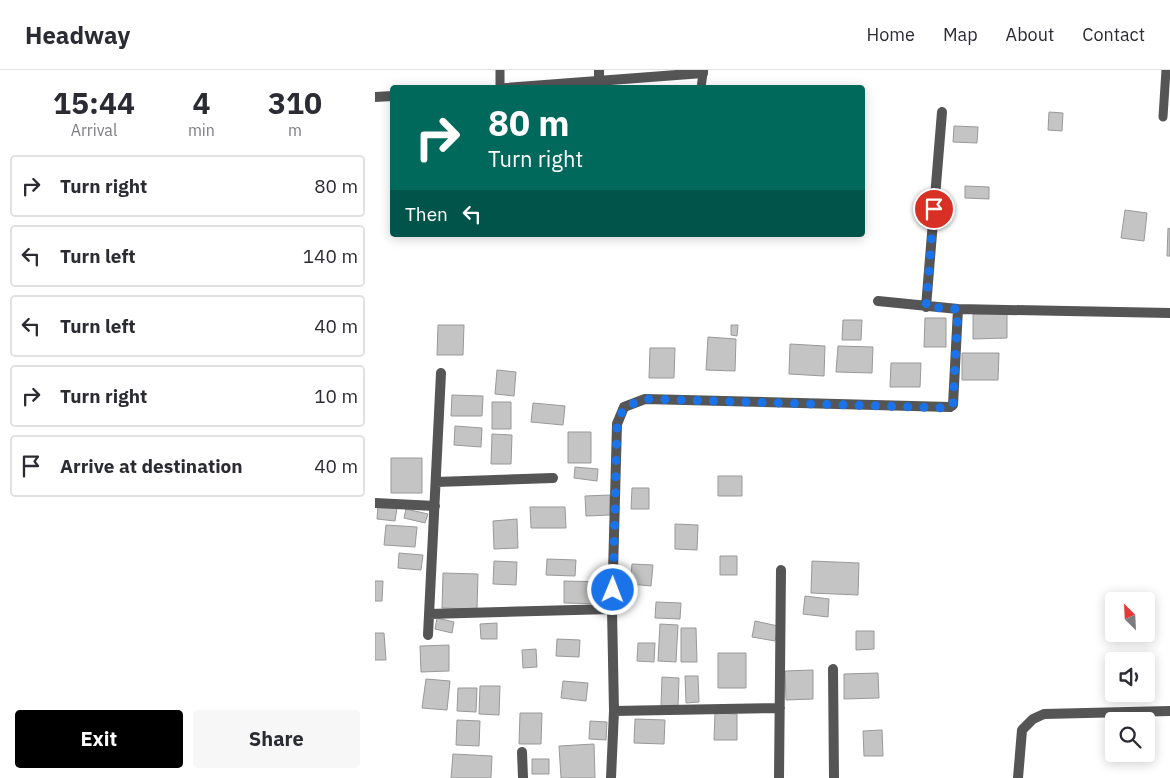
<!DOCTYPE html>
<html lang="en">
<head>
<meta charset="utf-8">
<style>
	body { margin:0; font-family:"IBM Plex Sans",sans-serif; background:#f7f7f7; color:#2b2b33; height:100vh; display:flex; flex-direction:column; font-size:19px; white-space:nowrap }
	* { box-sizing:border-box; margin:0 }
	p { font-size:16px; color:#7c7c81 }
	.icon { flex:none; width:28px; height:28px; fill:none; stroke:currentColor; stroke-width:2; stroke-linecap:round; stroke-linejoin:round }
	.map { position:relative; flex:1; overflow:hidden }
	.drawer { display:flex; flex-direction:column; background:#fff; width:375px }
	.drawer>* { flex:none }
	.banner { position:absolute; left:15px; top:15px; width:475px; height:152px; border-radius:5px; box-shadow:0 2px 12px #0003; background:#00695c; color:#fff; overflow:hidden }
	.needle { width:32px; rotate:336deg }
	.buttons { position:absolute; left:730px; top:522px; display:grid; gap:10px }
	.buttons a { display:grid; place-items:center; width:50px; height:50px; border-radius:5px; background:#fff; box-shadow:0 2px 12px #0003; font-size:25px }
	.pin { position:absolute; display:grid; place-items:center; width:42px; height:42px; color:#fff; margin:-21px; border:2px solid #fff; border-radius:50%; box-shadow:0 1px 5px #0007 }
	.me { position:absolute; width:55px; margin:-28px; rotate:1deg; stroke-linejoin:round; filter:drop-shadow(0 0 4px #0008) }
	.turn { display:flex; align-items:center; gap:18px; height:105px; padding:0 15px; font-size:22px }
	.turn .icon { width:65px; height:65px; stroke-width:2.5 }
	.turn b { display:block; font-size:35px; line-height:42px }
	.then { display:flex; align-items:center; height:48px; padding:0 15px; background:#0003; gap:10px; font-size:19px }
	.eta { display:flex; justify-content:space-evenly; align-items:center; height:85px; text-align:center }
	.eta b { font-size:30px; font-weight:700; line-height:35px }
	.primary-button { display:flex; gap:10px; margin-top:auto; padding:10px 15px }
	.primary-button a { flex:1; height:58px; border-radius:5px; background:#000; color:#fff; font-size:20px; font-weight:700; line-height:58px; text-align:center }
	.primary-button a+a { background:#f7f7f7; color:#2b2b33 }
	ul { padding:0; list-style:none }
	li { display:flex; align-items:center; gap:15px; height:62px; margin:0 10px 8px; padding:0 5px; border:2px solid #e1e1e2; border-radius:5px }
	li div { flex:1 }
	li b { display:block; font-size:19px }
	li em { font-style:normal }
	header { display:flex; align-items:center; gap:30px; box-sizing:border-box; height:70px; padding:0 25px; background:#fff; border-bottom:1px solid #e1e1e2 }
	header strong { font-size:24px }
	nav { display:flex; gap:28px; margin-inline-start:auto; font-size:18px }
	main { display:flex; flex:1; min-height:0 }
	.map>svg:first-child { display:block }
	.building { fill:#c4c4c4; stroke:#999 }
	.lines { fill:none; stroke-linecap:round; stroke-linejoin:round }
	.lane { stroke:#555; stroke-width:9 }
	.street { stroke:#555; stroke-width:10 }
	.route { stroke:#1a73e8; stroke-width:9; stroke-dasharray:0 16.2 }
</style>
</head>
<body>
<header>
<strong>Headway</strong>
<nav><a>Home</a><a>Map</a><a>About</a><a>Contact</a></nav>
</header>
<main>
<section class="drawer">
<div class="eta">
<div><b>15:44</b><p>Arrival</p></div>
<div><b>4</b><p>min</p></div>
<div><b>310</b><p>m</p></div>
</div>
<ul>
<li><svg class="icon" aria-label="right" viewBox="0 0 24 24"><path d="M7 20v-9h11M14 6l5 5-5 5"/></svg><div><b>Turn right</b></div><em>80 m</em></li>
<li><svg class="icon" aria-label="left" viewBox="0 0 24 24"><path d="M17 20v-9H6M10 6l-5 5 5 5"/></svg><div><b>Turn left</b></div><em>140 m</em></li>
<li><svg class="icon" aria-label="left" viewBox="0 0 24 24"><path d="M17 20v-9H6M10 6l-5 5 5 5"/></svg><div><b>Turn left</b></div><em>40 m</em></li>
<li><svg class="icon" aria-label="right" viewBox="0 0 24 24"><path d="M7 20v-9h11M14 6l5 5-5 5"/></svg><div><b>Turn right</b></div><em>10 m</em></li>
<li><svg class="icon" aria-label="arrive" viewBox="0 0 24 24"><path d="M6 21V4h12l-3 4 3 4H6"/></svg><div><b>Arrive at destination</b></div><em>40 m</em></li>
</ul>
<div class="primary-button"><a>Exit</a><a>Share</a></div>
</section>
<div class="map">
<svg width="795" height="708" viewBox="0 0 795 708">
	<rect width="100%" height="100%" fill="#fff"/>
	<!-- building -->
	<path class="building" d="M674 42 688 43 687 61 673 60Z
		M579 56 603 57 602 73 578 72Z
		M590 116 614 117V129L590 128Z
		M750 140 772 143 769 171 746 168Z
		M793 158 795 159V186H792Z
		M598 244H632V268L598 269Z
		M550 248H571V277H549Z
		M468 250H487L486 270H467Z
		M63 255H89L88 285H62Z
		M356 255H363L362 266 356 265Z
		M333 267 361 269 360 301 331 300Z
		M415 274 450 276 449 306 414 304Z
		M463 276 498 277 497 303 461 302Z
		M275 278H300L299 308H274Z
		M587 283H624L623 310H587Z
		M516 293H546L545 317H515Z
		M122 300 141 302 139 326 120 324Z
		M77 325 108 326 107 346H76Z
		M117 332H136V359H117Z
		M158 333 190 336 188 355 156 352Z
		M80 356 107 358 106 377 79 375Z
		M193 362H216V393H193Z
		M117 364 137 365 136 394H116Z
		M16 388H47V423H16Z
		M200 397 223 399 222 411 199 408Z
		M343 406H367V426H343Z
		M257 418H274V439H256Z
		M235 425V445L211 446 210 426Z
		M3 436 22 438 20 451 2 449Z
		M155 437H190L191 458H156Z
		M31 439 53 444 50 453 29 448Z
		M142 449 143 478 119 479 118 451Z
		M300 454 323 455 322 480 300 479Z
		M11 455 42 457 40 477 9 475Z
		M24 483 48 485 46 500 23 498Z
		M345 486H362V505H345Z
		M172 489 201 490 200 506 171 505Z
		M119 491 142 492 141 515 118 514Z
		M437 491 484 493 483 525 436 523Z
		M257 494 278 495 276 516 255 514Z
		M68 503 103 504 102 539 67 538Z
		M0 511H8L7 531H0Z
		M189 511 230 512 229 534 189 533Z
		M430 526 454 529 453 547 428 544Z
		M281 532 306 533 305 549 280 548Z
		M62 548 79 552 77 563 60 559Z
		M380 551 403 556 400 571 377 567Z
		M122 553V569H106L105 554Z
		M285 554 303 555 301 592 283 591Z
		M306 558H321L322 592H306Z
		M481 561H499V579L481 580Z
		M0 563H9L11 590H0Z
		M182 569 205 570 204 587 181 586Z
		M263 573H280L279 592 262 591Z
		M74 575V601L46 602 45 576Z
		M161 579 162 597 148 598 147 580Z
		M343 583H371V618H343Z
		M438 600V629L411 630 410 601Z
		M503 603 504 628 469 629V604Z
		M310 606H323L324 632 311 633Z
		M287 607 304 608 303 636H286Z
		M51 609 75 611 72 640 47 638Z
		M188 611 213 613 211 631 186 628Z
		M105 616H125L124 645 104 644Z
		M83 618H102L101 642 82 641Z
		M145 643H167L166 674H144Z
		M340 643 362 644V670H339Z
		M260 649 290 650 289 674 259 673Z
		M82 650 105 651 104 676 81 675Z
		M215 651 232 652 231 670 214 669Z
		M507 660 508 686H489L488 661Z
		M219 674 220 708H186L184 676Z
		M78 684 117 686 116 708H76Z
		M157 689H174V704H157Z"/>
	<g class="lines">
		<!-- lane -->
		<path class="lane" d="M125 0V18
			M326 18 328 3
			M788 47 791 0"/>
		<!-- street -->
		<path class="street" d="M224 0V11
			M131 18 328 3V0
			M0 27 18 26
			M503 231 583 239 795 243
			M551 237 567 42
			M61 412 178 408
			M0 433 60 436
			M54 544 237 539
			M53 565 66 303
			M458 599 459 708
			M239 641 405 638
			M147 682 148 708
			M236 708 239 641 237 539 242 354 249 337 270 329 575 337 578 335 583 239
			M404 708 406 500
			M643 708 647 660 658 649 669 644 795 641"/>
	</g>
	<g class="lines">
		<!-- route -->
		<path class="route" d="M238 520 242 354 249 337 270 329 575 338 578 335 583 239 551 237 559 139"/>
	</g>
</svg>
<div class="buttons">
<a><svg class="needle" viewBox="-14 -14 28 28"><path d="M0-13l5 13h-10z" fill="#e53935"/><path d="M0 13l5-13h-10z" fill="#7c7c81"/></svg></a>
<a><svg class="icon" aria-label="sound" viewBox="0 0 24 24"><path d="M4 9h4l5-4v14l-5-4H4zM17 9q2 3 0 6"/></svg></a>
<a><svg class="icon" aria-label="search" viewBox="0 0 24 24"><circle cx="10" cy="10" r="6"/><path d="M15 15l6 6"/></svg></a>
</div>
<div class="pin" style="left:559px;top:139px;background:#d93025"><svg class="icon" aria-label="arrive" viewBox="0 0 24 24"><path d="M6 21V4h12l-3 4 3 4H6"/></svg></div>
<svg class="me" style="left:238px;top:520px" viewBox="-20 -20 40 40"><circle r="17" fill="#1a73e8" stroke="#fff" stroke-width="3"/><path d="M0-11L8 9 0 5-8 9z" fill="#fff"/></svg>
<div class="banner">
<div class="turn"><svg class="icon" aria-label="right" viewBox="0 0 24 24"><path d="M7 20v-9h11M14 6l5 5-5 5"/></svg><div><b>80 m</b>Turn right</div></div>
<div class="then">Then<svg class="icon" aria-label="left" viewBox="0 0 24 24"><path d="M17 20v-9H6M10 6l-5 5 5 5"/></svg></div>
</div>
</div>
</main>
</body>
</html>
